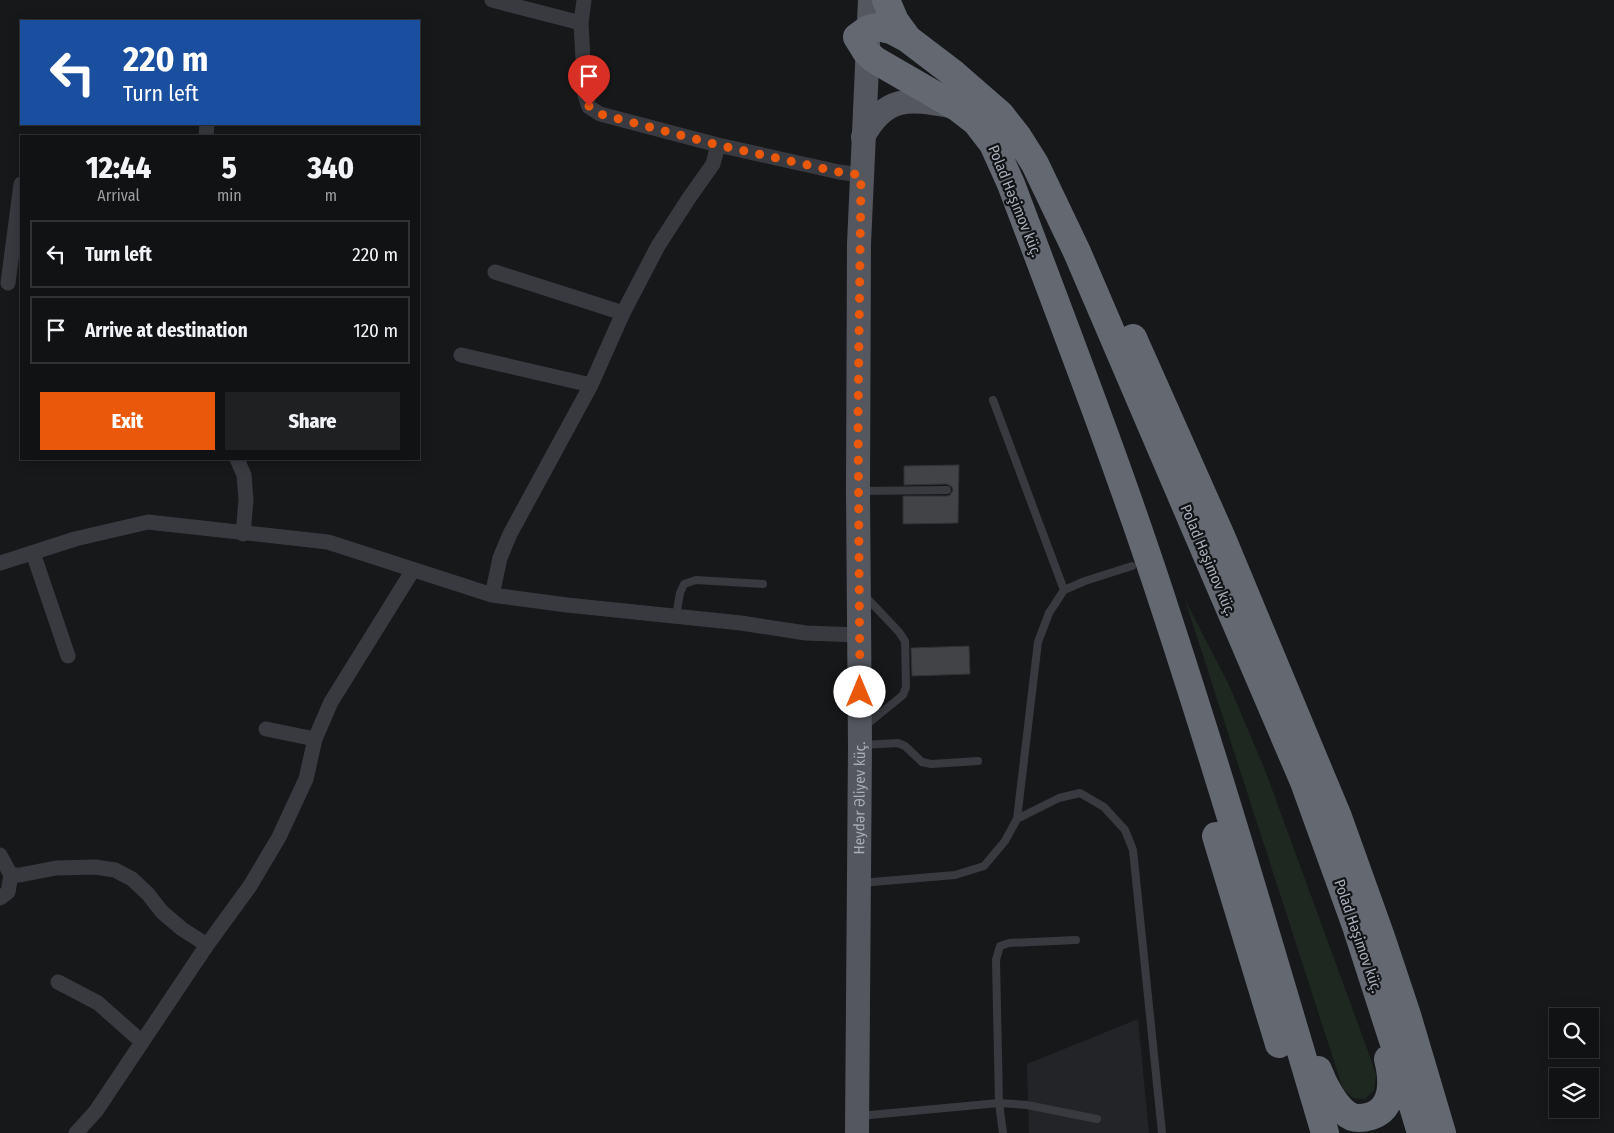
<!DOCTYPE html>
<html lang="en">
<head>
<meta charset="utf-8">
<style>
	body { margin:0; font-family:"Fira Sans Condensed",sans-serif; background:#1e2022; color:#f1f3f6; height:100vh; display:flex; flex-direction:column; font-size:19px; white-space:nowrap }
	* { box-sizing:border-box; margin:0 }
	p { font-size:16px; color:#9c9ea0 }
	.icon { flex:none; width:28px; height:28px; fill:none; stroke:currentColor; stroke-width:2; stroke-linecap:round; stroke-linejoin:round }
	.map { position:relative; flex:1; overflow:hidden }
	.sheet { position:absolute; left:20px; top:135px; width:400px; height:325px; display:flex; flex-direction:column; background:#111214; border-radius:0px; box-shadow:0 2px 12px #0003,0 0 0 1px #303234 }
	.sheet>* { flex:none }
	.hud { position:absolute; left:20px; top:20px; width:400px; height:105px; border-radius:0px; box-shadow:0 2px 12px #0003,0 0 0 1px #303234; background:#1a4fa0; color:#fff; overflow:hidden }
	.buttons { position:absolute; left:1549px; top:1008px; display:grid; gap:10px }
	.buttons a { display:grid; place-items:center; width:50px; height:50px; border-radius:0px; background:#111214; box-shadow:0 2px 12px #0003,0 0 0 1px #303234; font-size:25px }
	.pin { position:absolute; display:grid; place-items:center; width:42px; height:42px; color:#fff; margin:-51px -21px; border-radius:50% 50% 50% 0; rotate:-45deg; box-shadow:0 0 5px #0007 }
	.pin .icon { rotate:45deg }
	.me { position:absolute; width:55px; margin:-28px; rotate:0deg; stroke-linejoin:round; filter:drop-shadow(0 0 4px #0008) }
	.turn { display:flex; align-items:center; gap:18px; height:105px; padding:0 20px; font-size:22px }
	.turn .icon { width:65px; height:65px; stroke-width:2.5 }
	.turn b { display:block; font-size:35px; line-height:42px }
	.eta { display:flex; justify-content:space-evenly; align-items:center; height:85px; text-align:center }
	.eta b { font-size:30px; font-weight:800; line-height:35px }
	.cta { display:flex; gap:10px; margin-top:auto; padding:10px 20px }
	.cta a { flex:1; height:58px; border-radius:0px; background:#ea580c; color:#fff; font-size:20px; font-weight:800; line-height:58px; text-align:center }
	.cta a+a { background:#1e2022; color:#f1f3f6 }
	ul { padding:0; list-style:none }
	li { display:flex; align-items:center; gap:15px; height:68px; margin:0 10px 8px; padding:0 10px; border:2px solid #303234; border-radius:0px }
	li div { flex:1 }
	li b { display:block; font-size:19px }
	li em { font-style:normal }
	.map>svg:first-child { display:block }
	.built { fill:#232427 }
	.green { fill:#1f2820 }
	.building { fill:#414347; stroke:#313136 }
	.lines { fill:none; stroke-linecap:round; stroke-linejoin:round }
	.lane { stroke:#383a3f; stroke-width:8 }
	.street { stroke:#383a3f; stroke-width:15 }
	.primary { stroke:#54575e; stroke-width:24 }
	.highway { stroke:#646871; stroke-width:28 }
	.route { stroke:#ea580c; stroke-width:9; stroke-dasharray:0 16.2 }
	.labels { text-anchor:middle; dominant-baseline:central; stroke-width:4.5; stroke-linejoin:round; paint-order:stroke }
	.street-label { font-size:15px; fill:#a9afbb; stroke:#121315 }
</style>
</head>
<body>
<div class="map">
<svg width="1614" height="1133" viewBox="0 0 1614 1133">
	<rect width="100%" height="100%" fill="#17181a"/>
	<!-- built -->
	<path class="built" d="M1138 1019 1149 1133H1029L1027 1064Z"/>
	<!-- green -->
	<path class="green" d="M1185 600 1229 685 1265 770 1369 1054 1376 1075 1374 1090 1365 1099 1353 1098 1343 1089Z"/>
	<!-- building -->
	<path class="building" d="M959 465 958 523 903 524V496H947L950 495 953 490 952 487 947 484 904 485V466Z
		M969 646 970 674 912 676 911 648Z"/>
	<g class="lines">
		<!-- lane -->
		<path class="lane" d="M993 400 1064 590
			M860 491 947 490
			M864 595 899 632 905 641 906 687 903 695 865 726
			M676 616 680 593 684 584 696 580 763 584
			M862 745 898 743 905 746 922 762 931 764 978 761
			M1017 819 1038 642 1049 613 1064 590 1085 581 1132 566
			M861 883 955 875 984 866 1005 841 1017 819 1059 798 1080 793 1104 807 1125 830 1133 850 1162 1133
			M859 1116 999 1103 1027 1105 1097 1119
			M1003 1133 999 1103 996 960 1000 946 1009 943 1076 940"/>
		<!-- street -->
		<path class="street" d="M492 0 581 23
			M584 0 581 23 585 95 589 107 600 114 718 145 839 172 861 175
			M206 136 207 124
			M495 272 623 313
			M8 283 21 184
			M461 355 591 385
			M237 459 244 475 246 500 243 534
			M33 553 68 656
			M0 563 75 539 148 522 328 542 492 595 567 605 741 623 806 633 859 635
			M492 595 500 558 510 534 591 385 623 313 658 246 689 198 713 164 718 145
			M266 729 315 739
			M0 855 11 875H20L56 868 95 867 115 870 132 879 148 894 162 912 182 929 207 945
			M0 898 8 892 11 875
			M58 982 98 1003 142 1042
			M76 1133 96 1111 207 945 250 886 279 837 306 779 315 739 331 702 413 570"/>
		<!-- primary -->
		<g class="primary">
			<path d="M863 137C885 96 909 98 950 106"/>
			<path id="s1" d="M857 1133 860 745 858 491 859 244 870 0"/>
		</g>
		<!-- highway -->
		<path class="highway" d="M886 0 895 21 908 39
			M1133 338 1221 536 1338 817 1381 937 1407 1015 1442 1133
			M1216 836 1279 1044
			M1318 1070C1323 1084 1337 1111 1352 1117 1358 1119 1364 1118 1371 1116 1395 1108 1393 1079 1388 1059
			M1325 1133C1274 961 1224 789 1168 618 1121 472 1065 328 1011 184L993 144 976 122 958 108 875 60 867 53 857 37 868 29 878 27 891 30 908 39 954 74 1000 114 1018 137 1035 164 1077 252 1304 782 1356 926 1397 1053 1421 1133"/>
	</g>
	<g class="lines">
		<!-- route -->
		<path class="route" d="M589 106 600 114 718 145 839 172 861 175 858 418 860 692"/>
	</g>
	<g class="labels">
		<!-- street labels -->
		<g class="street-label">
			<text transform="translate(1015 201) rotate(68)">Polad Həşimov küç.</text>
			<text transform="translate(1208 560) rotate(67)">Polad Həşimov küç.</text>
			<text stroke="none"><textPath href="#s1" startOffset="335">Heydər Əliyev küç.</textPath></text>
			<text transform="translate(1358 936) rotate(71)">Polad Həşimov küç.</text>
		</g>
	</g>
</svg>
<div class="buttons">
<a><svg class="icon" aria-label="search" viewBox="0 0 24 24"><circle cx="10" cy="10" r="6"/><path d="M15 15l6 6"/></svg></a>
<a><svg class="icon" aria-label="layers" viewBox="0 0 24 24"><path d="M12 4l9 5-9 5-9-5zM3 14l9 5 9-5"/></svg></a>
</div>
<div class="pin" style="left:589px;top:106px;background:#d93025"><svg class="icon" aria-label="arrive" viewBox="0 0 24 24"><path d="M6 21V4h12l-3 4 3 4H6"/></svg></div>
<svg class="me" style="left:860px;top:692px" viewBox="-20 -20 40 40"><circle r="19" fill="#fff"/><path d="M0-13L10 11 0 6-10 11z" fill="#ea580c"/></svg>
<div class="hud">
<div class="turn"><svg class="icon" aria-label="left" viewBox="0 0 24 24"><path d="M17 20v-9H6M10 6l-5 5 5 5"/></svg><div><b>220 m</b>Turn left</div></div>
</div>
<section class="sheet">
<div class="eta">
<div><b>12:44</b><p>Arrival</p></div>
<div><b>5</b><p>min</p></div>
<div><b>340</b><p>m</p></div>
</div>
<ul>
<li><svg class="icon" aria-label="left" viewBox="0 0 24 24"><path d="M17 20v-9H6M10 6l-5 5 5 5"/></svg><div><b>Turn left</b></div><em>220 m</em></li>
<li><svg class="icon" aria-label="arrive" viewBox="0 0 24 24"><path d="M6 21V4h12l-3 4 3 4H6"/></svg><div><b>Arrive at destination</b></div><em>120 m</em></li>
</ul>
<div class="cta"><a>Exit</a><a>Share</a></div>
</section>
</div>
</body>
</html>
